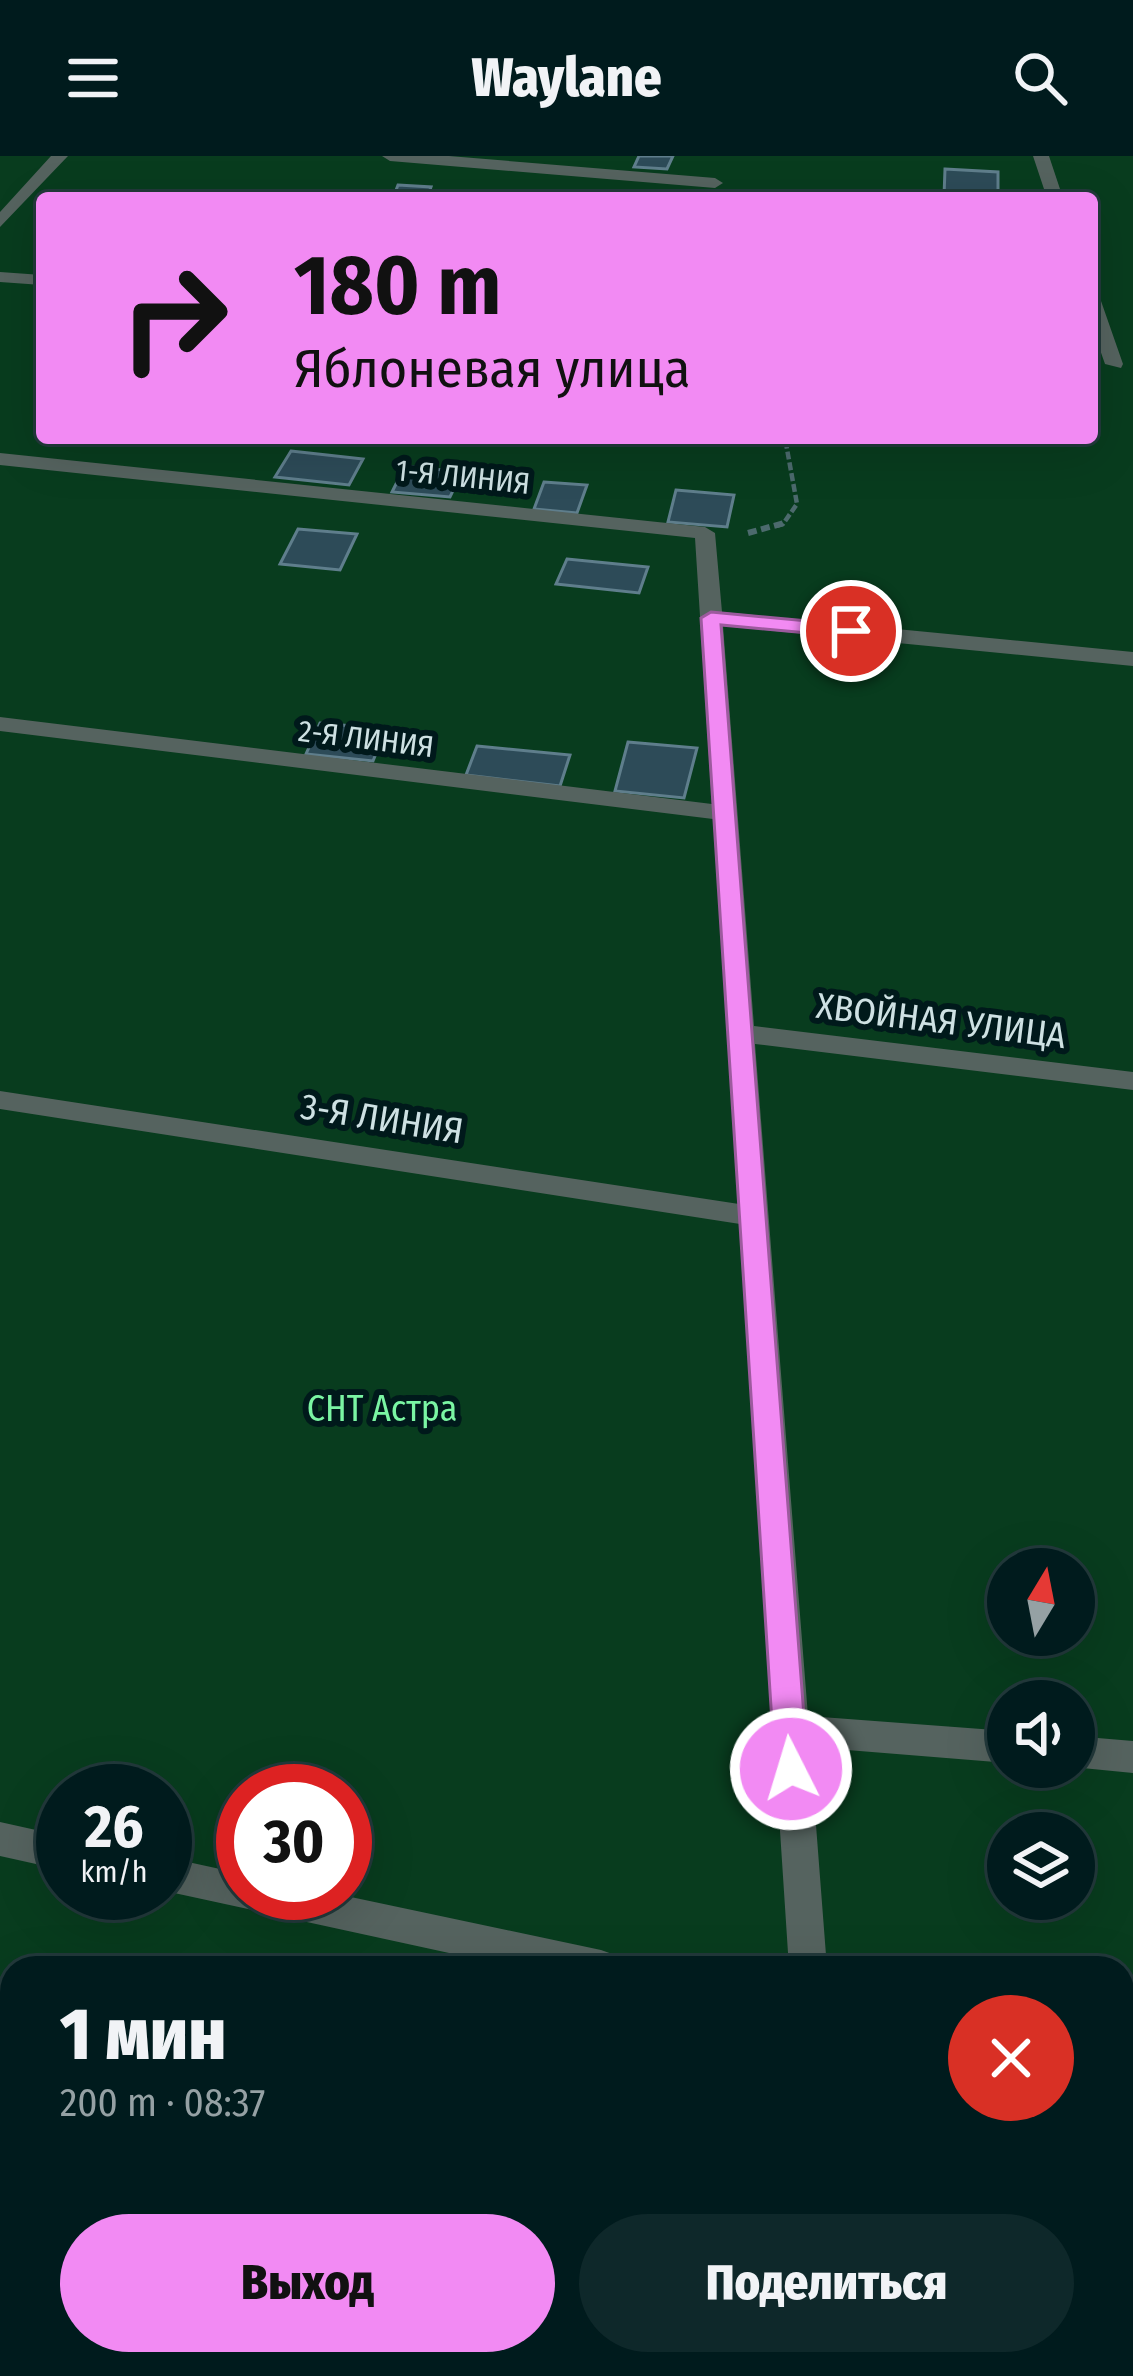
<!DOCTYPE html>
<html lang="ru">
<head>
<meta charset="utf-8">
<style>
	body { margin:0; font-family:"Fira Sans Condensed",sans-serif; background:#0e282a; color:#f1f3f6; height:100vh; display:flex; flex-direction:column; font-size:45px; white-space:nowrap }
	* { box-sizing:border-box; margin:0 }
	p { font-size:39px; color:#95a1a4 }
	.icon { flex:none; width:66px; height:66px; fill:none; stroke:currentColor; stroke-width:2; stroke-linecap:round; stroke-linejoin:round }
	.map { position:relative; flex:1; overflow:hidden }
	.details { position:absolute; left:0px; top:1800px; width:1134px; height:420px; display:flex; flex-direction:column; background:#001b1d; border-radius:36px 36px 0 0; box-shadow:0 12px 48px #0002,0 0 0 3px #22393b }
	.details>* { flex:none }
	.top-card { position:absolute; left:36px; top:36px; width:1062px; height:252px; border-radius:12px; box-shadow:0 12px 48px #0002,0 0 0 3px #22393b; background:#f28af3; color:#111; overflow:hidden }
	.needle { width:78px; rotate:10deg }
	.controls { position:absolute; left:987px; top:1392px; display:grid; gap:24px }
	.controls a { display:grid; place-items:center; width:108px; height:108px; border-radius:50%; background:#001b1d; box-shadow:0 12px 48px #0002,0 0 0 3px #22393b; font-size:60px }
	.speed { position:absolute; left:36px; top:1608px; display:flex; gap:24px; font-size:60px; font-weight:700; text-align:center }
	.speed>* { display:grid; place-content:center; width:156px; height:156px; border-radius:50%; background:#001b1d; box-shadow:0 12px 48px #0002,0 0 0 3px #22393b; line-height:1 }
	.speed small { font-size:30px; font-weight:400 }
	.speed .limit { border:18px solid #d22; background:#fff; color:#111 }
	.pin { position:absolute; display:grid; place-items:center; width:102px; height:102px; color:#fff; margin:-51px; border:6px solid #fff; border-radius:50%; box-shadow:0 3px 12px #0007 }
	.me { position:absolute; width:132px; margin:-66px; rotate:355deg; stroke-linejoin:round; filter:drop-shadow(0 0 9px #0008) }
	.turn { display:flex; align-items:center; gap:42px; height:252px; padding:0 60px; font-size:54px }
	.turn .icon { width:156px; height:156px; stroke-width:2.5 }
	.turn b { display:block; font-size:84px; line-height:102px }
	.round { display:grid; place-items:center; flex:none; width:126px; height:126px; border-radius:63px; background:#0e282a }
	.summary { display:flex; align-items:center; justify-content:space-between; height:204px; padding:0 60px }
	h1 { font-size:72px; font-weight:800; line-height:90px }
	.button { display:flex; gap:24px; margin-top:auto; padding:24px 60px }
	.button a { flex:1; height:138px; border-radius:72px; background:#f28af3; color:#111; font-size:48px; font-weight:800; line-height:138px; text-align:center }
	.button a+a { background:#0e282a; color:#f1f3f6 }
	header { display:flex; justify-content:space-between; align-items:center; height:156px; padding:0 60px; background:#001b1d; font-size:54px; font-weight:800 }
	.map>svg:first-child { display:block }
	.green { fill:#083c1e; fill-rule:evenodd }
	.building { fill:#2d4b58; stroke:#5f7e8c; stroke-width:3 }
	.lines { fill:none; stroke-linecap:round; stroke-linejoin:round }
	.path-far1 { stroke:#4c6a6d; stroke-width:4.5; stroke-dasharray:8 3; stroke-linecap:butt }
	.path { stroke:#4c6a6d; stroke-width:6; stroke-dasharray:9 4.5; stroke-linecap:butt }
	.minor { fill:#55635f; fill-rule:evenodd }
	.route { fill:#f28af3; stroke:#9d5a9e; stroke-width:3 }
	.labels { text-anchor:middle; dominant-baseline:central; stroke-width:12; stroke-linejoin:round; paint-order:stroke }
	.far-street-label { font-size:30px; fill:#cee1e3; stroke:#00191b }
	.street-label { font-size:36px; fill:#cee1e3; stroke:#00191b }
	.park-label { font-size:36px; fill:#7af5a3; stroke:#00191b }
</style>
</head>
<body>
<header><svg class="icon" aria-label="menu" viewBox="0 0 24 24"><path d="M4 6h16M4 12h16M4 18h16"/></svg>Waylane<svg class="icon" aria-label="search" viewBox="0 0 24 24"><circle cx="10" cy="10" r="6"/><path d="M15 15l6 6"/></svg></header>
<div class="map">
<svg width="1133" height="2220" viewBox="0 0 1133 2220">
	<rect width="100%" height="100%" fill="#002427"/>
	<!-- green -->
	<path class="green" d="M0 0H1133V2220H0ZM42 42H1092V282H42ZM1008 1413H1074V1479H1008ZM1008 1545H1074V1611H1008ZM63 1635H165V1737H63ZM243 1635H345V1737H243ZM1008 1677H1074V1743H1008ZM12 1812H1122V2208H12Z"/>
	<!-- building -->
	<path class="building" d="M639 0H673L667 13 634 11Z
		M945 13 998 16V42L944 40Z
		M398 29 431 31 427 42H393Z
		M291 295 363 303 349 329 275 321Z
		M405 310 462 316 450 341 392 336Z
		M544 326 587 329 577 357 534 353Z
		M676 334 734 339 727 371 668 366Z
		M298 373 357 378 340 414 280 408Z
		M567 403 648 411 639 437 556 428Z
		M320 567 386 573 373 605 306 598Z
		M628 586 697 592 684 642 615 635Z
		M477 590 570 599 560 630 466 619Z"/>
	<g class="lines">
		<!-- path-far1 -->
		<path class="path-far1" d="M776 370 783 368 797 348 785 282"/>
		<!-- path -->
		<path class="path" d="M748 377 784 367"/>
		<!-- minor -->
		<path class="minor" d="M51 0H68L0 71V56Z
			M382 0H449L715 22 723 27 715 32 390 5Z
			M1033 0H1049L1063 42H1047Z
			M0 116 42 119V129L0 126Z
			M1092 140 1101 145 1123 208 1121 212 1105 208 1092 171Z
			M0 297 705 371 715 377 722 456 1133 496V510L723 470 754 870 1133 916V934L755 888 808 1560 1008 1575V1607L810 1591 827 1812H789L774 1583 769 1574 773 1567 740 1068 0 953V935L739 1048 713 663 0 575V561L712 648 695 382 0 309Z
			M1074 1580 1133 1585V1617L1072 1611Z
			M0 1666 63 1680V1714L0 1700Z
			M165 1701 243 1718V1737H332L601 1794 615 1799 620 1812H518L165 1735Z
			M812 2208H856V2220H812Z"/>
	</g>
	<!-- route -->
	<path class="route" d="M711 456 851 469 861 475 851 481 721 469 808 1613 803 1623 791 1627 779 1623 775 1613 701 462Z"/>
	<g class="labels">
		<!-- far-street labels -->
		<g class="far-street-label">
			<text transform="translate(463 321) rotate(6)">1-Я ЛИНИЯ</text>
			<text transform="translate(366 583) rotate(7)">2-Я ЛИНИЯ</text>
		</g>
		<!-- street labels -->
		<g class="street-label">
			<text transform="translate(941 865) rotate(7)">ХВОЙНАЯ УЛИЦА</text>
			<text transform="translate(382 963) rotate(9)">3-Я ЛИНИЯ</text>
		</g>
		<!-- park labels -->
		<g class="park-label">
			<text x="382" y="1253">СНТ Астра</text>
		</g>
	</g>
</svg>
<div class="controls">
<a><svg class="needle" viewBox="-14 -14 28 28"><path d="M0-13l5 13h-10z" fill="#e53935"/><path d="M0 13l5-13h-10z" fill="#95a1a4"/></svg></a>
<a><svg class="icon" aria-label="sound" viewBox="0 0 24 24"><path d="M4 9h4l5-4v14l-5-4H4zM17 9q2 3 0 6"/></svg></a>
<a><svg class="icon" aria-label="layers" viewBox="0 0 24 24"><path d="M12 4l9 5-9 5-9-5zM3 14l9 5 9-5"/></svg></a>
</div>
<div class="speed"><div>26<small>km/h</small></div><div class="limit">30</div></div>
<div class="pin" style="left:851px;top:475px;background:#d93025"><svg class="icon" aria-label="arrive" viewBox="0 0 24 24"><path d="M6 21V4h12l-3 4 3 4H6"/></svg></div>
<svg class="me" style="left:791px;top:1613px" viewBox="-20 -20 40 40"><circle r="17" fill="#f28af3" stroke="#fff" stroke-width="3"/><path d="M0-11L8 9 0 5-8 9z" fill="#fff"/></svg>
<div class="top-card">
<div class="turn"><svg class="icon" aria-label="right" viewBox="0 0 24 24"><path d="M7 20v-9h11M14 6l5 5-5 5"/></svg><div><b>180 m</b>Яблоневая улица</div></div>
</div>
<section class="details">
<div class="summary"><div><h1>1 мин</h1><p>200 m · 08:37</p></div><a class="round" style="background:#d93025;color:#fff"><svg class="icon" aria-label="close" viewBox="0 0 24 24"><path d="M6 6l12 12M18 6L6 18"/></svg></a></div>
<div class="button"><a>Выход</a><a>Поделиться</a></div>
</section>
</div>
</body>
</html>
